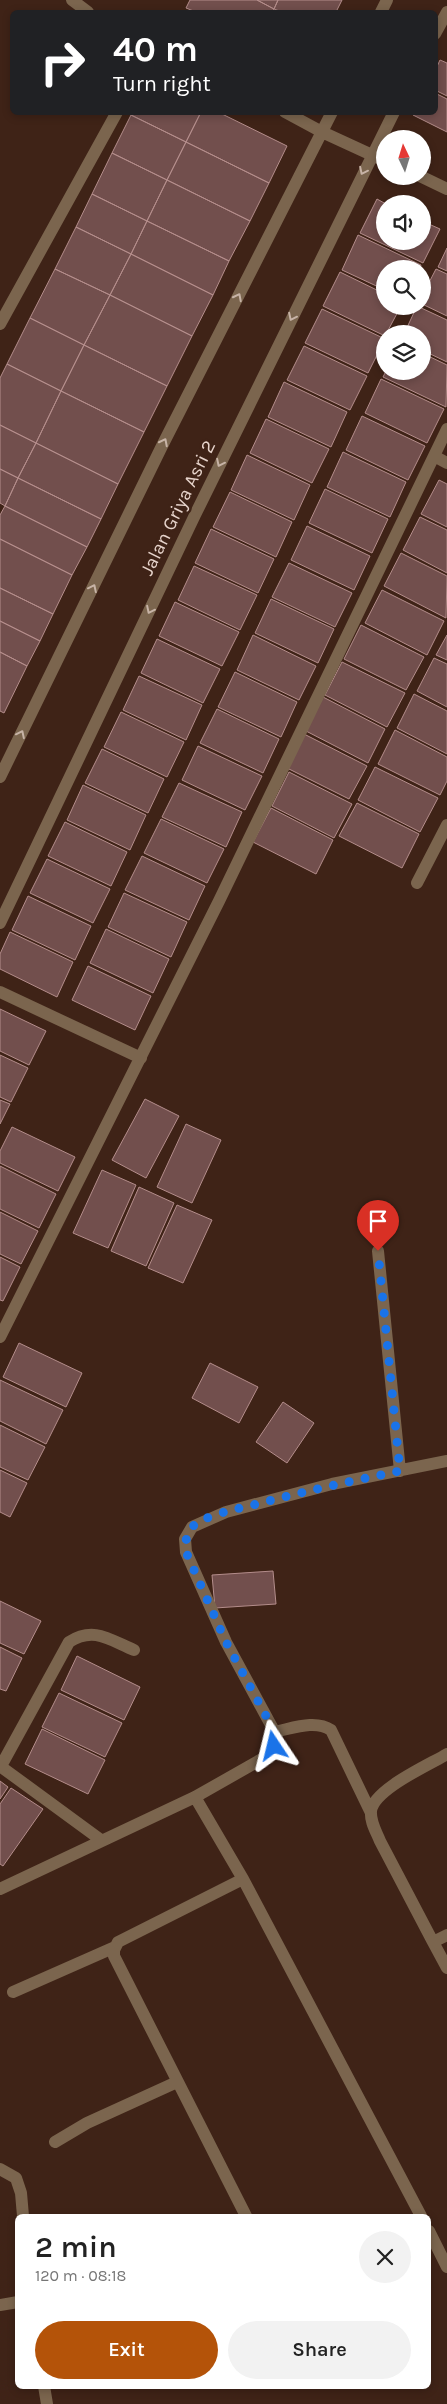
<!DOCTYPE html>
<html lang="en">
<head>
<meta charset="utf-8">
<style>
	body { margin:0; font-family:Karla,sans-serif; background:#f2f2f2; color:#222; height:100vh; display:flex; flex-direction:column; font-size:19px; white-space:nowrap }
	* { box-sizing:border-box; margin:0 }
	p { font-size:16px; color:#767676 }
	.icon { flex:none; width:28px; height:28px; fill:none; stroke:currentColor; stroke-width:2; stroke-linecap:round; stroke-linejoin:round }
	.map { position:relative; flex:1; overflow:hidden }
	.side { position:absolute; left:15px; top:2214px; width:416px; height:175px; display:flex; flex-direction:column; background:#fff; border-radius:8px; box-shadow:0 2px 8px #0003 }
	.side>* { flex:none }
	.guide { position:absolute; left:10px; top:10px; width:428px; height:105px; border-radius:8px; box-shadow:0 2px 8px #0003; background:#202124; color:#fff; overflow:hidden }
	.needle { width:32px; rotate:356deg }
	.tools { position:absolute; left:376px; top:130px; display:grid; gap:10px }
	.tools a { display:grid; place-items:center; width:55px; height:55px; border-radius:50%; background:#fff; box-shadow:0 2px 8px #0003; font-size:25px }
	.pin { position:absolute; display:grid; place-items:center; width:42px; height:42px; color:#fff; margin:-51px -21px; border-radius:50% 50% 50% 0; rotate:-45deg; box-shadow:0 0 5px #0007 }
	.pin .icon { rotate:45deg }
	.me { position:absolute; width:55px; margin:-28px; rotate:350deg; stroke-linejoin:round; filter:drop-shadow(0 0 4px #0008) }
	.turn { display:flex; align-items:center; gap:18px; height:105px; padding:0 20px; font-size:22px }
	.turn .icon { width:65px; height:65px; stroke-width:2.5 }
	.turn b { display:block; font-size:35px; line-height:42px }
	.round { display:grid; place-items:center; flex:none; width:52px; height:52px; border-radius:26px; background:#f2f2f2 }
	.overview { display:flex; align-items:center; justify-content:space-between; height:85px; padding:0 20px }
	h1 { font-size:30px; font-weight:600; line-height:38px }
	.button { display:flex; gap:10px; margin-top:auto; padding:10px 20px }
	.button a { flex:1; height:58px; border-radius:30px; background:#b45309; color:#fff; font-size:20px; font-weight:600; line-height:58px; text-align:center }
	.button a+a { background:#f2f2f2; color:#222 }
	.map>svg:first-child { display:block }
	.building { fill:#724f4d; stroke:#b48d8b }
	.lines { fill:none; stroke-linecap:round; stroke-linejoin:round }
	.minor { stroke:#7b654e; stroke-width:12 }
	.oneway { stroke:#c7b3a6 }
	.route { stroke:#1a73e8; stroke-width:9; stroke-dasharray:0 16.2 }
	.labels { text-anchor:middle; dominant-baseline:central; stroke-width:5; stroke-linejoin:round; paint-order:stroke }
	.street-label { font-size:19px; fill:#e7d4cc; stroke:#3f2317 }
</style>
</head>
<body>
<div class="map">
<svg width="447" height="2404" viewBox="0 0 447 2404">
	<rect width="100%" height="100%" fill="#3f2317"/>
	<!-- building -->
	<path class="building" d="M190 0H257L274 9 272 12H196L186 8Z
		M257 0H278L274 9Z
		M278 0H342L336 12H282L274 9Z
		M440 60 447 63V96L435 90V71Z
		M435 93 447 99V132L413 115 414 112H435Z
		M133 112H201L186 142 131 115Z
		M201 112H218L287 146 269 183 186 142Z
		M131 115 186 142 167 180 112 153Z
		M186 142 269 183 250 221 167 180Z
		M112 153 167 180 147 221 92 194Z
		M167 180 250 221 229 261 147 221Z
		M92 194 147 221 131 254 76 227Z
		M377 199 386 204 385 241H422V221L440 229 423 263 360 233Z
		M147 221 229 261 213 295 131 254Z
		M76 227 131 254 110 295 55 269Z
		M358 235 421 265 420 269H385V290L342 270Z
		M447 248V271L438 267Z
		M131 254 213 295 192 336 110 295Z
		M55 269 110 295 84 345 30 318Z
		M436 269 447 274V316L422 304V296Z
		M340 272 385 294V306H401L385 336 323 306Z
		M110 295 192 336 167 386 84 345Z
		M417 306 447 320V362L422 350V334H404Z
		M322 309 385 339 368 373 305 343Z
		M30 318 84 345 61 391 7 364Z
		M84 345 167 386 144 432 61 391Z
		M304 346 367 376 350 410 287 380Z
		M422 353 447 365 446 407 383 377 386 371H422Z
		M7 364 61 391 36 443 0 425V378Z
		M381 379 444 409 427 443 365 413Z
		M284 382 347 412 331 447 268 417Z
		M61 391 144 432 118 484 36 443Z
		M362 416 425 446 408 480 346 450Z
		M266 419 329 449 312 483 250 453Z
		M0 425 36 443 18 478 0 469Z
		M36 443 118 484 101 519 18 478Z
		M343 452 406 482 390 517 327 487Z
		M247 455 310 485 294 520 231 490Z
		M0 469 18 478 5 506 0 503Z
		M18 478 101 519 87 547 5 506Z
		M439 480 447 484V527L421 514Z
		M325 489 388 519 372 553 309 523Z
		M230 492 292 522 276 557 213 527Z
		M5 506 87 547 72 575 0 539V515Z
		M420 517 447 530V573L403 550Z
		M307 526 370 556 354 590 291 560Z
		M211 529 274 559 258 593 195 563Z
		M0 539 72 575 53 614 0 588Z
		M401 553 447 576 446 618 384 586Z
		M289 563 352 593 335 627 272 597Z
		M194 566 257 595 240 630 178 600Z
		M0 588 53 614 40 641 0 621Z
		M382 590 444 621 427 655 365 623Z
		M271 599 334 629 318 663 255 633Z
		M175 602 239 632 222 666 159 636Z
		M0 621 40 641 27 666 0 652Z
		M361 625 424 657 406 690 344 659Z
		M253 635 316 666 299 700 237 670Z
		M447 635V660L436 655Z
		M157 639 220 669 203 703 141 673Z
		M0 652 27 666 4 713 0 711Z
		M434 658 447 664V707L417 691Z
		M342 662 405 693 387 727 325 695Z
		M235 672 297 702 281 737 218 707Z
		M139 676 202 705 186 740 123 710Z
		M414 694 447 711V754L397 728Z
		M323 697 385 729 368 763 306 731Z
		M217 709 279 739 263 773 200 743Z
		M121 712 184 742 167 777 104 747Z
		M395 730 447 757V781L440 795 378 764Z
		M304 734 367 766 349 799 287 768Z
		M198 746 262 776 245 810 182 780Z
		M102 749 164 779 148 813 85 783Z
		M375 767 438 798 420 832 358 800Z
		M289 772 352 804 334 838 272 806Z
		M179 783 242 812 226 847 162 817Z
		M83 785 146 815 130 850 67 820Z
		M357 803 419 834 402 868 339 836Z
		M271 808 333 840 316 874 253 842Z
		M161 819 224 849 207 883 144 853Z
		M65 822 127 852 111 886 48 856Z
		M142 856 205 886 189 920 125 890Z
		M47 859 110 889 93 923 30 893Z
		M124 893 187 922 171 957 108 927Z
		M28 896 91 926 75 960 12 930Z
		M106 929 169 959 153 993 90 963Z
		M10 932 73 962 57 997 0 969V954Z
		M88 966 151 996 135 1030 72 1000Z
		M0 1009 46 1031 29 1065 0 1051Z
		M0 1055 28 1068 11 1102 0 1097Z
		M145 1099 179 1116 146 1178 112 1160Z
		M0 1100 10 1104 0 1124Z
		M186 1124 221 1140 192 1203 157 1187Z
		M12 1127 75 1157 58 1191 0 1163V1151Z
		M0 1166 56 1194 39 1228 0 1209Z
		M102 1170 136 1185 108 1248 73 1233Z
		M139 1187 174 1203 146 1266 111 1251Z
		M177 1205 212 1220 183 1283 148 1268Z
		M0 1212 38 1231 21 1264 0 1254Z
		M0 1257 20 1267 3 1301 0 1300Z
		M19 1343 82 1373 66 1407 3 1377Z
		M210 1363 258 1387 239 1423 192 1398Z
		M0 1380 63 1410 46 1444 0 1421Z
		M283 1402 314 1423 287 1463 256 1442Z
		M0 1425 45 1447 28 1480 0 1467Z
		M0 1470 27 1483 10 1517 0 1512Z
		M273 1571 276 1604 215 1608 212 1575Z
		M0 1601 41 1621 24 1654 0 1643Z
		M0 1647 22 1658 6 1691 0 1689Z
		M77 1656 140 1687 124 1720 61 1690Z
		M59 1693 122 1723 105 1757 42 1727Z
		M42 1729 105 1760 88 1794 25 1764Z
		M0 1781 8 1787 0 1799Z
		M11 1788 43 1809 3 1866 0 1864V1804Z"/>
	<g class="lines">
		<!-- minor -->
		<path class="minor" d="M72 0 88 12
			M381 12 387 0
			M435 34 447 12
			M285 112 322 132 385 161
			M420 176 447 189
			M0 324 117 112
			M434 456 447 463
			M0 777 162 446 332 112
			M417 883 447 825
			M0 923 195 515 394 112
			M0 992 141 1058
			M378 1251 400 1471
			M0 1337 219 901 447 429
			M273 1732C291 1729 315 1719 331 1730L371 1813
			M447 1754C429 1765 374 1789 371 1811 370 1822 376 1831 380 1841L433 1942 447 1935
			M0 1766 101 1840
			M1 1766 69 1642C94 1626 110 1640 134 1650
			M195 1797 243 1879 421 2216
			M243 1879 118 1942 114 1950V1956L246 2216
			M0 1889 195 1797 269 1755 273 1746 272 1727 226 1642 186 1552 185 1539 192 1527 226 1512 332 1484 447 1461
			M433 1942 447 1968
			M13 1992 115 1947
			M55 2142 87 2123 177 2082
			M0 2169 16 2178 21 2193 23 2216
			M429 2231 447 2267
			M0 2305 18 2302
			M44 2386 47 2404"/>
	</g>
	<!-- one-way arrows -->
	<defs><path id="oneway-chevron" d="M-2-3.5L2.5 0L-2 3.5" fill="none" stroke-width="1.6" stroke-linecap="round" stroke-linejoin="round" transform="scale(1.25)"/></defs>
	<g class="oneway">
		<use href="#oneway-chevron" transform="translate(363 171) rotate(116)"/>
		<use href="#oneway-chevron" transform="translate(238 297) rotate(-63)"/>
		<use href="#oneway-chevron" transform="translate(292 317) rotate(116)"/>
		<use href="#oneway-chevron" transform="translate(164 442) rotate(-63)"/>
		<use href="#oneway-chevron" transform="translate(220 463) rotate(116)"/>
		<use href="#oneway-chevron" transform="translate(93 588) rotate(-64)"/>
		<use href="#oneway-chevron" transform="translate(150 610) rotate(116)"/>
		<use href="#oneway-chevron" transform="translate(21 734) rotate(-64)"/>
	</g>
	<g class="lines">
		<!-- route -->
		<path class="route" d="M274 1746 272 1727 226 1642 186 1552C186 1543 185 1534 192 1527 205 1515 237 1509 253 1505 302 1492 351 1481 400 1471L378 1251"/>
	</g>
	<g class="labels">
		<!-- street labels -->
		<g class="street-label">
			<text transform="translate(178 508) rotate(-64)">Jalan Griya Asri 2</text>
		</g>
	</g>
</svg>
<div class="tools">
<a><svg class="needle" viewBox="-14 -14 28 28"><path d="M0-13l5 13h-10z" fill="#e53935"/><path d="M0 13l5-13h-10z" fill="#767676"/></svg></a>
<a><svg class="icon" aria-label="sound" viewBox="0 0 24 24"><path d="M4 9h4l5-4v14l-5-4H4zM17 9q2 3 0 6"/></svg></a>
<a><svg class="icon" aria-label="search" viewBox="0 0 24 24"><circle cx="10" cy="10" r="6"/><path d="M15 15l6 6"/></svg></a>
<a><svg class="icon" aria-label="layers" viewBox="0 0 24 24"><path d="M12 4l9 5-9 5-9-5zM3 14l9 5 9-5"/></svg></a>
</div>
<div class="pin" style="left:378px;top:1251px;background:#d93025"><svg class="icon" aria-label="arrive" viewBox="0 0 24 24"><path d="M6 21V4h12l-3 4 3 4H6"/></svg></div>
<svg class="me" style="left:274px;top:1746px" viewBox="-20 -20 40 40"><path d="M0-17L14 15 0 8-14 15z" fill="#1a73e8" stroke="#fff" stroke-width="4"/></svg>
<div class="guide">
<div class="turn"><svg class="icon" aria-label="right" viewBox="0 0 24 24"><path d="M7 20v-9h11M14 6l5 5-5 5"/></svg><div><b>40 m</b>Turn right</div></div>
</div>
<section class="side">
<div class="overview"><div><h1>2 min</h1><p>120 m · 08:18</p></div><a class="round"><svg class="icon" aria-label="close" viewBox="0 0 24 24"><path d="M6 6l12 12M18 6L6 18"/></svg></a></div>
<div class="button"><a>Exit</a><a>Share</a></div>
</section>
</div>
</body>
</html>
